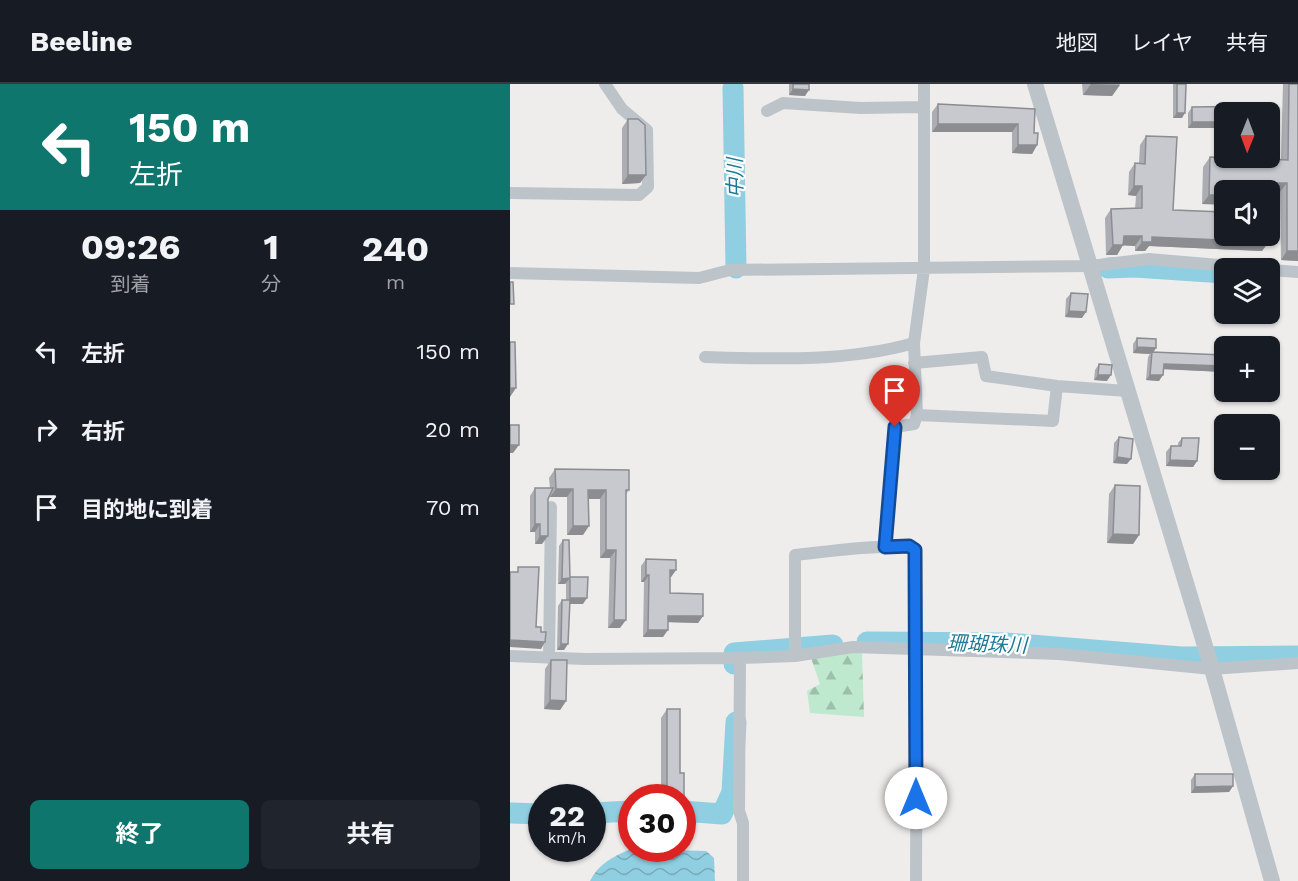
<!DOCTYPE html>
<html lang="ja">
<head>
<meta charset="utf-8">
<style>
	body { margin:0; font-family:"Work Sans","Noto Sans JP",sans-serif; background:#20242c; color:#f1f3f6; height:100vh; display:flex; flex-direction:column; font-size:22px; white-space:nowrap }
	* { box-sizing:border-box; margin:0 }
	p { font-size:20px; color:#9ea1a6 }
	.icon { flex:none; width:33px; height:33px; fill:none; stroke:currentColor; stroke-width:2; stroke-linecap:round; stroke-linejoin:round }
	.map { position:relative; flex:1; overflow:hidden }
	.drawer { display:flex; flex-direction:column; background:#171b24; width:510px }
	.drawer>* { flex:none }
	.top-card { background:#0f766e; color:#fff; overflow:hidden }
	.needle { width:39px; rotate:181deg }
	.tools { position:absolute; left:704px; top:18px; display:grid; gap:12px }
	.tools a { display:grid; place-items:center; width:66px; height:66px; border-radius:9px; background:#171b24; box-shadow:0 2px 4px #0004; font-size:30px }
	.speed { position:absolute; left:18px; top:700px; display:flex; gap:12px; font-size:30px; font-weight:700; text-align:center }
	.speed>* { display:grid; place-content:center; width:78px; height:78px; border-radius:50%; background:#171b24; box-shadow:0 2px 4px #0004; line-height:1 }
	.speed small { font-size:15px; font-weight:400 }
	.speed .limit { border:9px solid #d22; background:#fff; color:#111 }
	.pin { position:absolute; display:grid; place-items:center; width:51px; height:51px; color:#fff; margin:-62px -26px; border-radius:50% 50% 50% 0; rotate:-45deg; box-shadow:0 0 6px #0007 }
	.pin .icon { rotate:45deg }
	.me { position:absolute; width:66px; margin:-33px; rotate:0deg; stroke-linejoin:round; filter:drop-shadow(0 0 4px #0008) }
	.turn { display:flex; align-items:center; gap:21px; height:126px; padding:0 30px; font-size:27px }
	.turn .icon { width:78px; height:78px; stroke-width:2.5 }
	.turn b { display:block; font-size:42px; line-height:51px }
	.eta { display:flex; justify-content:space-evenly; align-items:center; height:102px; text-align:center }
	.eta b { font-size:36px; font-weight:700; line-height:42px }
	.button { display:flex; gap:12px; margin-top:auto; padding:12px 30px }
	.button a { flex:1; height:69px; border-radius:9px; background:#0f766e; color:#fff; font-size:24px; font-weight:700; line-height:69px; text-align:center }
	.button a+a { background:#20242c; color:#f1f3f6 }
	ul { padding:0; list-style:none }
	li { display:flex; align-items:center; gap:18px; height:78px; padding:0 30px }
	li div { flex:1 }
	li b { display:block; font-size:22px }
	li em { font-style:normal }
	header { display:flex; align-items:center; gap:36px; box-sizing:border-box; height:84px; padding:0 30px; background:#171b24; border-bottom:2px solid #363941 }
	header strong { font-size:28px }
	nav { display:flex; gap:33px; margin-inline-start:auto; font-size:21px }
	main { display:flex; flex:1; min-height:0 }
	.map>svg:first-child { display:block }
	.forest { fill:url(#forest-firs) }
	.water { fill:url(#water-waves) }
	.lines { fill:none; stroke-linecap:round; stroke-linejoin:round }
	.river { stroke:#90cfe1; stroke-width:21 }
	.minor { stroke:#bcc4ca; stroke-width:12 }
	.tertiary { stroke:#bcc4ca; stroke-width:16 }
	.wall { fill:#abadb2 }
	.shaded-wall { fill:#8b8d91 }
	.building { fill:#c7c9cf; stroke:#8b8d91; stroke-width:1.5 }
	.route-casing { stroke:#114b97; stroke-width:15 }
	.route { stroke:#1a73e8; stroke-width:10 }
	.labels { text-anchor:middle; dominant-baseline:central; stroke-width:4.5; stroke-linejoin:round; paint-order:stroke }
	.water-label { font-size:20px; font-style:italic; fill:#1b7b96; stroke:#fff }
</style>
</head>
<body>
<header>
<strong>Beeline</strong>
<nav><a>地図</a><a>レイヤ</a><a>共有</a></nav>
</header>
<main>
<section class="drawer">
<div class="top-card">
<div class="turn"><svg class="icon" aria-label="left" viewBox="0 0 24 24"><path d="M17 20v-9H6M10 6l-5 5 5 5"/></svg><div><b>150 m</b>左折</div></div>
</div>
<div class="eta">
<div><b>09:26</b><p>到着</p></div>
<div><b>1</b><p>分</p></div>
<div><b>240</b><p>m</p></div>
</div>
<ul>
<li><svg class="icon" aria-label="left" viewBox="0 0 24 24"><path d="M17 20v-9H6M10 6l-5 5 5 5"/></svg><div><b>左折</b></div><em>150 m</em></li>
<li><svg class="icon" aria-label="right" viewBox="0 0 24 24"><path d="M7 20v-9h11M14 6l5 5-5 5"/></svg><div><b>右折</b></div><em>20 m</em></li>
<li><svg class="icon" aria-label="arrive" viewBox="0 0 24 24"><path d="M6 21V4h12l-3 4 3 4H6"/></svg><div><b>目的地に到着</b></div><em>70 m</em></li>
</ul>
<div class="button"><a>終了</a><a>共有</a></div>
</section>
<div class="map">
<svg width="788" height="797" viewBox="0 0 788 797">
	<defs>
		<pattern id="forest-firs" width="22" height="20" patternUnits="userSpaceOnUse" patternTransform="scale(1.5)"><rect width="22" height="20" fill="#bfe9cf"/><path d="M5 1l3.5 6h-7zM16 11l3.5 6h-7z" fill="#9dbfab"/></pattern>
		<pattern id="water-waves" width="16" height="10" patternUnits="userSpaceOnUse" patternTransform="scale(1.5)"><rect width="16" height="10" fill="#90cfe1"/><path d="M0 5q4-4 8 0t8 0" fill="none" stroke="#77aab9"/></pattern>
	</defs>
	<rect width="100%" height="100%" fill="#efecec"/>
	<!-- forest -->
	<path class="forest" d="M337 568 352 569 354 633 300 629 297 607 310 600 301 574Z"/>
	<!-- water -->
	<path class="water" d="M121 765 196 767 204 774 205 797H80C88 780 104 772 121 765Z"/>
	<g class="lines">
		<!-- river -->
		<path class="river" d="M223 4 226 184
			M598 184 625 183 714 189
			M357 558 496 559 671 573 788 572
			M224 580V569L323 561
			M172 727 212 730 222 708 226 638
			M0 729 32 730
			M82 729 122 727"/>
		<!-- minor -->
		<path class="minor" d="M257 27 273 19 351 24 413 23
			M0 109 129 111 138 103 137 46 112 25 95 0
			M759 186 788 188
			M0 189 189 194 220 186 580 182 639 175 744 184
			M195 273C264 275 338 278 404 259
			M404 279 472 273 476 292 547 302 617 307
			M407 331 543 337 547 302
			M375 463 385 343 404 340 407 331 404 259 414 185V0
			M0 572 75 575 230 574 285 572 343 563 549 570 702 585 788 579
			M285 572V471C307 469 391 456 405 467L404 565
			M39 574 41 423
			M230 574 229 727 233 739V797
			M406 797 407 565"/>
		<!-- tertiary -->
		<path class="tertiary" d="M525 0 702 585 762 797"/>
	</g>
	<!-- wall -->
	<path class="wall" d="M279 0H299L295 12 279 11Z
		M572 0H610L602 12 573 11Z
		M663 0H676L672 34H663Z
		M773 0H788V177L771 176 770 108H761V113L759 116V106H714L692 120 693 83 700 73 751 74V75L771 76Z
		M428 20 525 25 524 49 527 61 522 70 502 69V48H422V28Z
		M682 23 714 28V43L713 44H678V29Z
		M118 35 136 91 130 99 112 100V44Z
		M636 52 663 126 752 167 639 162 635 167H625V162L613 161 607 171H596L595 134 601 125H625L626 112 618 111 619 88 625 79H629L630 61Z
		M561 209 572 234 555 233 556 215Z
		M627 254 646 264 643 268 714 288 653 285 649 297 636 296 638 273 640 270 623 269V260Z
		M589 280 597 297 584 296 585 286Z
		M609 353 617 380 603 379 604 359Z
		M672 354 687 377 683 383 656 382V368L661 362H668V359Z
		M45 385 119 406 116 410 110 544H98L100 474H90V415H78L73 451H57V413H40V412L38 415 32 460H25V448H20V412L25 404H40L39 394Z
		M605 401 629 451 623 460 597 459 599 410Z
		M53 456 60 494 73 520H60L54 566H47L48 522 52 516H56V499L55 500H48L49 462Z
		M136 475 166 486 161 493H160V509L193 532 188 539 158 538 153 553H133L134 498H131V482Z
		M41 576 56 617 50 626 34 625 35 585Z
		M157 625 170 689 172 714H151V634Z
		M685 690 723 702 719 708 681 709V696Z"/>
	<!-- shaded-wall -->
	<path class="shaded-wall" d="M581 0 610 1 602 12 573 11Z
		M283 5 299 6 295 12 279 11Z
		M667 29H675L672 34H663Z
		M682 38H714V43L713 44H678Z
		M428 40H508L502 48H422Z
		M508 61H527L522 70 502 69Z
		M118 91H136L130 99 112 100Z
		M762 99H777L770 108H759Z
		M624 102H632L626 112 618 111Z
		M699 111H714V121L692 120Z
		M614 152H632L625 162 607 161Z
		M642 153 759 158 752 167 639 162 635 167H625L632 158Z
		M603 161H613L607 171H596Z
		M777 167H788V177L771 176Z
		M559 227 576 228 572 234 555 233Z
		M627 263 646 264 642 270V268L640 270 623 269Z
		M654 280 714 282V288L650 285Z
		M588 291H601L597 297 584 296Z
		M640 291H653L649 297 636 296Z
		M0 304H6L0 313Z
		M0 361H9L3 369H0Z
		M607 373 621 375 617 380 603 379Z
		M660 376 687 377 683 383 656 382Z
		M46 405H63L57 413H40Z
		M78 406H96L90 415H73Z
		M25 440H30L25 448H20Z
		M63 442H79L73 451H57Z
		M603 450 629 451 623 460 597 459Z
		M30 452H38L32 460H25Z
		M96 466H106L100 474H90Z
		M160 486H166L161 493H156Z
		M136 491H139L134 498H131Z
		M60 494 55 500H48L52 495Z
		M60 514H77L73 520H56Z
		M158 532H193L188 539 154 538Z
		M104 536H116L110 544H98Z
		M138 546H158L153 553H133Z
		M0 556 35 558 31 565 0 563Z
		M51 560H58L54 566H47Z
		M40 616 56 617 50 626 34 625Z
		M723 702 719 708 681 709 685 703Z"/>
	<!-- building -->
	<path class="building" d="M283 0H299V6L283 5Z
		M667 0H676L675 29H667Z
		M779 0H788V167H777V99H762L761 113H759V106H714V111H699L700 73 730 74H751V75L778 76Z
		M428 20 525 25 524 49H528L527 61H508V40H428Z
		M751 22V28H714V38H682V23Z
		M118 35H128L135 41 136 91H118Z
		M636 52 667 53 663 126 714 128V152H759V130L760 131 759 158 642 153V158H632V152H614L613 161H603L601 125 632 124V102H624L625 79 635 80Z
		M0 198H3L4 220H0Z
		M561 209 578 210 576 228 559 227Z
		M627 254 646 255V264L627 263Z
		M0 258H5L6 304H0Z
		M642 268 714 271V282L654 280 653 291H640Z
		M589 280 602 281 601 291H588Z
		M0 341H9V361H0Z
		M609 353 623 355 621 375 607 373Z
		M672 354H689L687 377 660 376 661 362H671Z
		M45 385 119 386V406H116V536H104L106 466H96V406H78L79 442H63V405H46Z
		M605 401 630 402 629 451 603 450Z
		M25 404H43L38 415V452H30V440H25Z
		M53 456H59L60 494 52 495Z
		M136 475 166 476V486H160V509L193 510V532H158V546H138L139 491H136Z
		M8 483H29L26 543H31V548H36L35 558 0 556V488H8Z
		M60 493H78L77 514H60Z
		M52 516H60L58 560H51Z
		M41 576H57L56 617 40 616Z
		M157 625H170V689H174V716H172V714H157Z
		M685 690H723V702L685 703Z"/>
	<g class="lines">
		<!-- route casing -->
		<g class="route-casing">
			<path id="route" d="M385 343 375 463 399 462 405 466 406 714"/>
		</g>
		<!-- route -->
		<use href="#route" class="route"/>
	</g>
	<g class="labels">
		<!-- water labels -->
		<g class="water-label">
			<text transform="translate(225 94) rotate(-91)">中川</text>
			<text transform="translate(477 560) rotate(2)">珊瑚珠川</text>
		</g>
	</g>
</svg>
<div class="tools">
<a><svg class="needle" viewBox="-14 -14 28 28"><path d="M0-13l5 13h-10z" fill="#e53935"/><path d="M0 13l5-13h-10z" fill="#9ea1a6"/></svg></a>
<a><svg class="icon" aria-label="sound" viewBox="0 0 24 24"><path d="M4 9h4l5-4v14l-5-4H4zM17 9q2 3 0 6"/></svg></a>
<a><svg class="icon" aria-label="layers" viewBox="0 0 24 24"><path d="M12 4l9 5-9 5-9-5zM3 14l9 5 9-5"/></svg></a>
<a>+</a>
<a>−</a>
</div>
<div class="speed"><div>22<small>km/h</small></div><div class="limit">30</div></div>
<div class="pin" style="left:385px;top:343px;background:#d93025"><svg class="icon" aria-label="arrive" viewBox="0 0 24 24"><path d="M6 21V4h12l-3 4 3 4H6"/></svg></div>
<svg class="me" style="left:406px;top:714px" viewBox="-20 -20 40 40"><circle r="19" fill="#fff"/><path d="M0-13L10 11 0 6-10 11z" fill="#1a73e8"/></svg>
</div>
</main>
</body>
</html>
